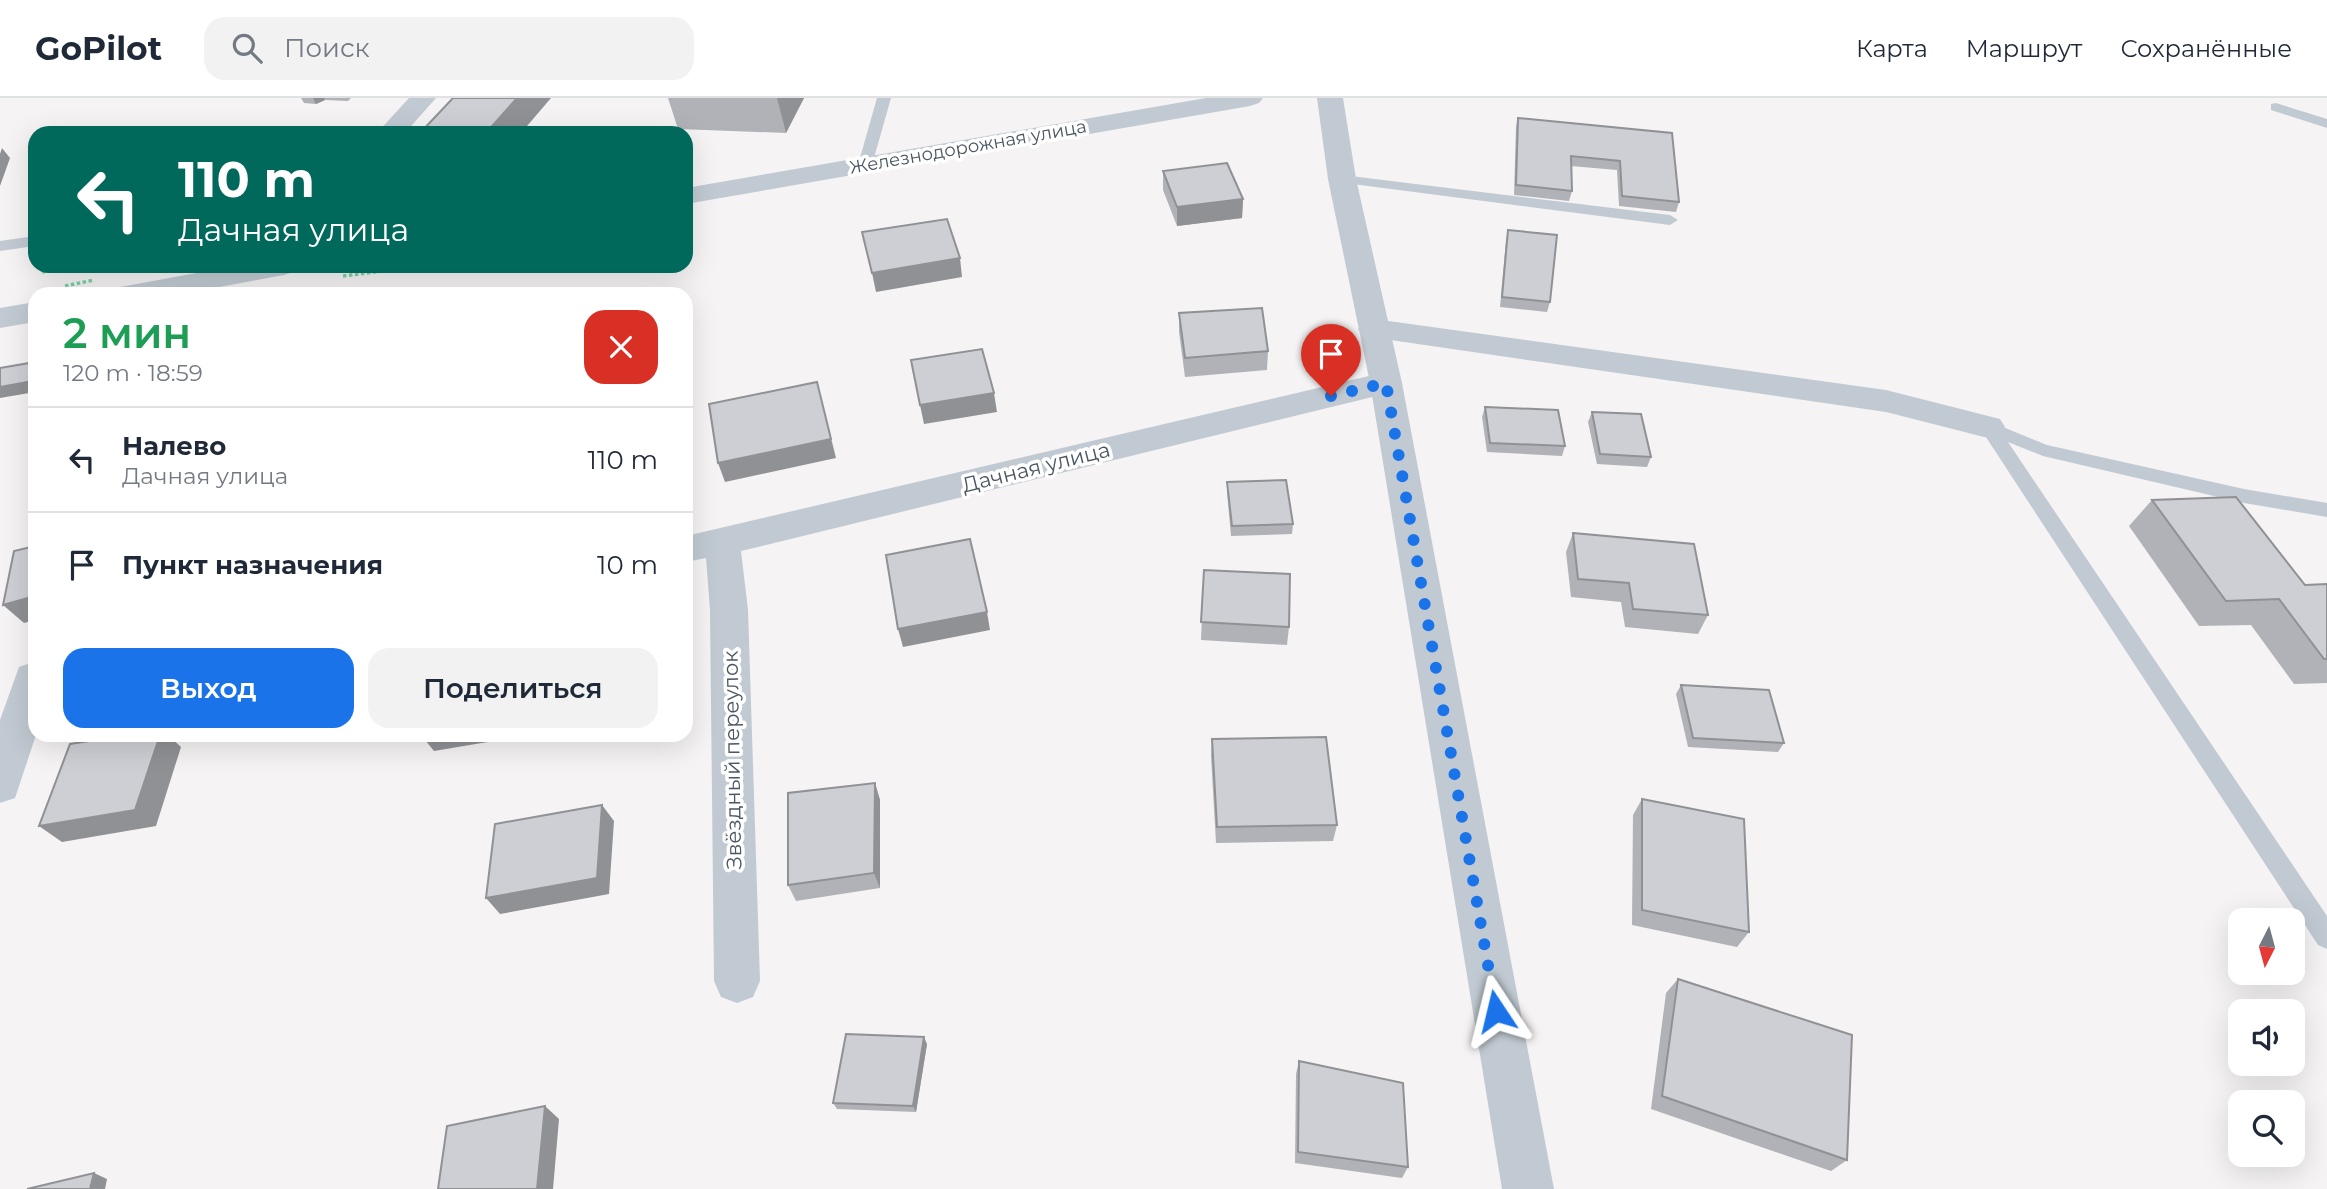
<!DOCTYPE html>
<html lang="ru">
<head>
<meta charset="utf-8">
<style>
	body { margin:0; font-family:Montserrat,sans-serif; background:#f2f2f3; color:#1f2937; height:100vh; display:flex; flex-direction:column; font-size:26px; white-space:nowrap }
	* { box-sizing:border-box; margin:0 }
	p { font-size:23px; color:#747a83 }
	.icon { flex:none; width:38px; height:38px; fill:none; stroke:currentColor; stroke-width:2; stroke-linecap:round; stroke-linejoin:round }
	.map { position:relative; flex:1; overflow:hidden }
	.sheet { position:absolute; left:28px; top:189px; width:665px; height:455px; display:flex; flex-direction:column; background:#fff; border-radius:21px; box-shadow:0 7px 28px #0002 }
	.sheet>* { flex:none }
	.guide { position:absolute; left:28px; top:28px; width:665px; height:147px; border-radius:21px; box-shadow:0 7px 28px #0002; background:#00695c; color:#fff; overflow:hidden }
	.needle { width:46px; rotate:186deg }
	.tools { position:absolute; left:2228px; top:810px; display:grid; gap:14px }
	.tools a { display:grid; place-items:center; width:77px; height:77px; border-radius:14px; background:#fff; box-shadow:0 7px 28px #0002; font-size:35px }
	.pin { position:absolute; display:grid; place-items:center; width:60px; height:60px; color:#fff; margin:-72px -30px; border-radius:50% 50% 50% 0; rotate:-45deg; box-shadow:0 0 7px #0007 }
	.pin .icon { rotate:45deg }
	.me { position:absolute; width:77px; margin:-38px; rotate:350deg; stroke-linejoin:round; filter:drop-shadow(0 0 5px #0008) }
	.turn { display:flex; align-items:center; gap:24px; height:147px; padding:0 35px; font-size:32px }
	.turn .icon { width:91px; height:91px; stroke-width:2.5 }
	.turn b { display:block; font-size:49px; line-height:60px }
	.round { display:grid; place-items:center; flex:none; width:74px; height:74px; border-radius:21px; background:#f2f2f3 }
	.overview { display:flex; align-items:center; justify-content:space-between; height:119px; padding:0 35px }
	h1 { font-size:42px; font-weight:600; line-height:52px; color:#1e9e55 }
	.button { display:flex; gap:14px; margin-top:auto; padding:14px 35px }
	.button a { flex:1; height:80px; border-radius:21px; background:#1a73e8; color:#fff; font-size:28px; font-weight:600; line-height:80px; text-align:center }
	.button a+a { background:#f2f2f3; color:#1f2937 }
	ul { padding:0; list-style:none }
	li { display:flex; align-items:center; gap:21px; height:105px; padding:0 35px; border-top:2px solid #e0e1e3 }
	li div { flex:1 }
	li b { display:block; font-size:26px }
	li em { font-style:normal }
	header { display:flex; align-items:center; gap:42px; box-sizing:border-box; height:98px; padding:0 35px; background:#fff; border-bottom:2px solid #e0e1e3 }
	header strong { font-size:33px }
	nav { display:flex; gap:38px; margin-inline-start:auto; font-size:24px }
	.search { width:490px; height:63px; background:#f2f2f3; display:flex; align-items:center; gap:18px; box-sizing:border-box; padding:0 24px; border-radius:21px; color:#747a83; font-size:26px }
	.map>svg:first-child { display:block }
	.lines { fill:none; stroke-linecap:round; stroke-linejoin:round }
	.path { stroke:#7ad0a6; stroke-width:3.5; stroke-dasharray:3.5 2.5; stroke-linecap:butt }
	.service { fill:#c1cad2; fill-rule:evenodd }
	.minor { fill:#c1cad2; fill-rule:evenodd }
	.tertiary { fill:#c1cad2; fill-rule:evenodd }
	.wall { fill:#b0b2b7 }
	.shaded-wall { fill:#909195 }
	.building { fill:#cdcfd5; stroke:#909195; stroke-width:2 }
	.route { stroke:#1a73e8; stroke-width:12; stroke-dasharray:0 21.6 }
	.labels { text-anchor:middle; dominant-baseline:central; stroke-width:7; stroke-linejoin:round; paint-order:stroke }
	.far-street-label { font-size:18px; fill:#4a5661; stroke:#fff }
	.street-label { font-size:21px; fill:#4a5661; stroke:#fff }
</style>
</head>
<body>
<header>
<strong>GoPilot</strong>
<div class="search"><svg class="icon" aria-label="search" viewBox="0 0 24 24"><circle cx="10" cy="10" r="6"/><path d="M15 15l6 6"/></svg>Поиск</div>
<nav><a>Карта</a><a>Маршрут</a><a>Сохранённые</a></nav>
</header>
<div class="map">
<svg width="2327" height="1091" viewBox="0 0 2327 1091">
	<rect width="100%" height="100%" fill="#f5f3f3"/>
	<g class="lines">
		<!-- path -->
		<path class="path" d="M42 174 73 168
			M343 178 422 168
			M65 188 94 182"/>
		<!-- service -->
		<path class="service" d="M877 0H891L872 67 865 71 858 67Z
			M2276 5 2327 21V30L2271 12V6Z
			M1342 77 1670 117 1678 122 1670 127 1337 84 1335 81Z
			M35 138V148L0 153V143Z
			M1988 323 2047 347 2244 391 2327 405V419L2244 405 2043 358 2008 344 2327 818V851L2318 847 1982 333 1979 329 1982 325Z"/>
		<!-- minor -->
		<path class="minor" d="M409 0H436L405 35H377Z
			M1374 221 1886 292 2000 321 2005 329 2000 337 1988 340 1886 314 1363 238 1358 231 1363 224Z
			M1386 274 1397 277 1402 285 1397 293 741 453 748 512 760 883 753 899 737 905 721 899 714 883 710 512 706 460 686 464V438Z
			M33 564 36 637 15 700 0 705V622L19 569Z"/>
		<!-- tertiary -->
		<path class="tertiary" d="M1206 0H1263L1259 5 1250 8 686 106V90Z
			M1317 0H1343L1356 81 1402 285 1554 1091H1502L1370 285 1328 81Z
			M235 168H299L294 174 284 177 181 196H116L120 189 131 187Z
			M35 204V224L0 230V210Z"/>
	</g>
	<!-- wall -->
	<path class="wall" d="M301 0H351L348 3 325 2 316 6 304 5Z
		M668 0H804L786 35 678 31Z
		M1518 20 1672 35 1679 104 1676 114 1619 108 1617 72 1571 68 1572 93 1569 103 1514 97 1516 29Z
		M1163 73 1243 101 1242 120 1177 128 1163 92Z
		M1508 132 1550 204 1547 214 1500 209 1506 142Z
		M1179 215 1268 253 1267 272 1185 279 1179 234Z
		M1485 309 1565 348 1562 358 1487 354 1482 319Z
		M1592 314 1651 359 1647 369 1597 366 1588 324Z
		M1227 384 1293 426 1292 436 1231 438 1227 394Z
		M2152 402 2305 487 2327 486V585L2294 586 2251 527 2199 528 2129 428Z
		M1573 435 1708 517 1698 536 1625 529 1621 504 1571 499 1566 454Z
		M1204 472 1289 529 1287 547 1201 542Z
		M1681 587 1784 645 1778 654 1688 649 1676 596Z
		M1212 641 1337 727 1333 743 1216 745 1211 658Z
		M875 685 880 702V790L796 803 788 787Z
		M1642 701 1749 834 1737 849 1632 827 1633 717Z
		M1678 881 1847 1062 1831 1073 1651 1011 1666 895Z
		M927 946 916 1014 837 1011 833 1005Z
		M1299 963 1408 1069 1402 1080 1295 1065 1296 976Z"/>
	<!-- shaded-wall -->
	<path class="shaded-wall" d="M313 0H324L325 2 316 6Z
		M517 0H551L521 35H486Z
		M777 0H804L786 35Z
		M2 50 10 60 0 88V56Z
		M1243 101 1242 120 1177 128V109Z
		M960 160 962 179 876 194 872 175Z
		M35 276V294L0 300V289Z
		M817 284 836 360 725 384 718 365Z
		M994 295 997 314 924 326 920 307Z
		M35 498V522L24 525 3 507Z
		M987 514 990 532 903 549 898 531Z
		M160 637H168L181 649 156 728 62 744 39 728Z
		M421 637H530L434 653Z
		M875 685 880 702V790L874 775Z
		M602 707 614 723 609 796 500 816 486 800Z
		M924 939 927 946 916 1014 913 1008Z
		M545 1008 559 1021 553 1091H537Z
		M94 1075 107 1081 105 1091H90Z"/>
	<!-- building -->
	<path class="building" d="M453 0H517L486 35H420Z
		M1518 20 1672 35 1679 104 1622 98 1620 63 1571 58 1572 93 1516 87Z
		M1227 65 1243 101 1177 109 1163 73Z
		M947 121 960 160 872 175 862 134Z
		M1508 132 1557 137 1550 204 1502 199Z
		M1262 210 1268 253 1185 260 1179 215Z
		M982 251 994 295 920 307 911 262Z
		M35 264V276L33 283 0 289V270Z
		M817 284 831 341 718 365 709 306Z
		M1485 309 1558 312 1565 348 1490 345Z
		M1592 314 1641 316 1651 359 1600 356Z
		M1286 382 1293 426 1232 428 1227 384Z
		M2236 399 2305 487 2327 486V561H2324L2279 501 2226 503 2152 402Z
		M1573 435 1694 446 1708 517 1633 511 1629 485 1578 481Z
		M970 441 987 514 898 531 886 457Z
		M35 448V498L3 507 14 453Z
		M1204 472 1290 476 1289 529 1201 524Z
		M1681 587 1769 592 1784 645 1693 640Z
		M127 637H160L135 712 39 728 70 646Z
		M1326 639 1337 727 1217 729 1212 641Z
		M875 685 874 775 788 787V695Z
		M1642 701 1744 721 1749 834 1642 812Z
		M602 707 597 780 486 800 495 726Z
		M1678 881 1852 937 1847 1062 1662 998Z
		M846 936 924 939 913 1008 833 1005Z
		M1299 963 1403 985 1408 1069 1298 1054Z
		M545 1008 537 1091H438L447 1028Z
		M94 1075 90 1091H27Z"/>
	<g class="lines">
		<!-- route -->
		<path class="route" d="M1331 298 1386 285 1496 913"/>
	</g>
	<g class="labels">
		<!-- far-street labels -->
		<g class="far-street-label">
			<text transform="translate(968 49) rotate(-10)">Железнодорожная улица</text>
		</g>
		<!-- street labels -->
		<g class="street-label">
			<text transform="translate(1036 369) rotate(-14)">Дачная улица</text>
			<text transform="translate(732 662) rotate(-91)">Звёздный переулок</text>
		</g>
	</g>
</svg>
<div class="tools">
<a><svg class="needle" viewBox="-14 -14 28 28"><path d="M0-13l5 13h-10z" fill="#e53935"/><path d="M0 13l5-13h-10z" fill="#747a83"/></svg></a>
<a><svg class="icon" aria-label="sound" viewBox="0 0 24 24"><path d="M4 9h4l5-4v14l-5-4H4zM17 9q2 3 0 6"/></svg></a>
<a><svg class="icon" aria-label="search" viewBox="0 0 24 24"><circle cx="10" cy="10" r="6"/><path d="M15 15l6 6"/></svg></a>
</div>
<div class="pin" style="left:1331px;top:298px;background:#d93025"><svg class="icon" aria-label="arrive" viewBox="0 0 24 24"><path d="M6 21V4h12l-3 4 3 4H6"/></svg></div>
<svg class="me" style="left:1496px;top:913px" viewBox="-20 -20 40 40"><path d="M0-17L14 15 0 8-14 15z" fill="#1a73e8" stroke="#fff" stroke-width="4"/></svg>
<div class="guide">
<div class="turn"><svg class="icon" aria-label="left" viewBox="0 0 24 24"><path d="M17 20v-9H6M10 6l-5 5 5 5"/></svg><div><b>110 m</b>Дачная улица</div></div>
</div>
<section class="sheet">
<div class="overview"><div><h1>2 мин</h1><p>120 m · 18:59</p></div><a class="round" style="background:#d93025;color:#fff"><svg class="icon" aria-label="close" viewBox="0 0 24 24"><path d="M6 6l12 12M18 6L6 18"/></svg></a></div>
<ul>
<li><svg class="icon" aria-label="left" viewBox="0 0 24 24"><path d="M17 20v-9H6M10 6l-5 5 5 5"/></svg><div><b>Налево</b><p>Дачная улица</p></div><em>110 m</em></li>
<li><svg class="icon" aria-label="arrive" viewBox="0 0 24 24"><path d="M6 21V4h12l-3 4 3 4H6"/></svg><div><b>Пункт назначения</b></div><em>10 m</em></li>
</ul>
<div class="button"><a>Выход</a><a>Поделиться</a></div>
</section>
</div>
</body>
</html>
